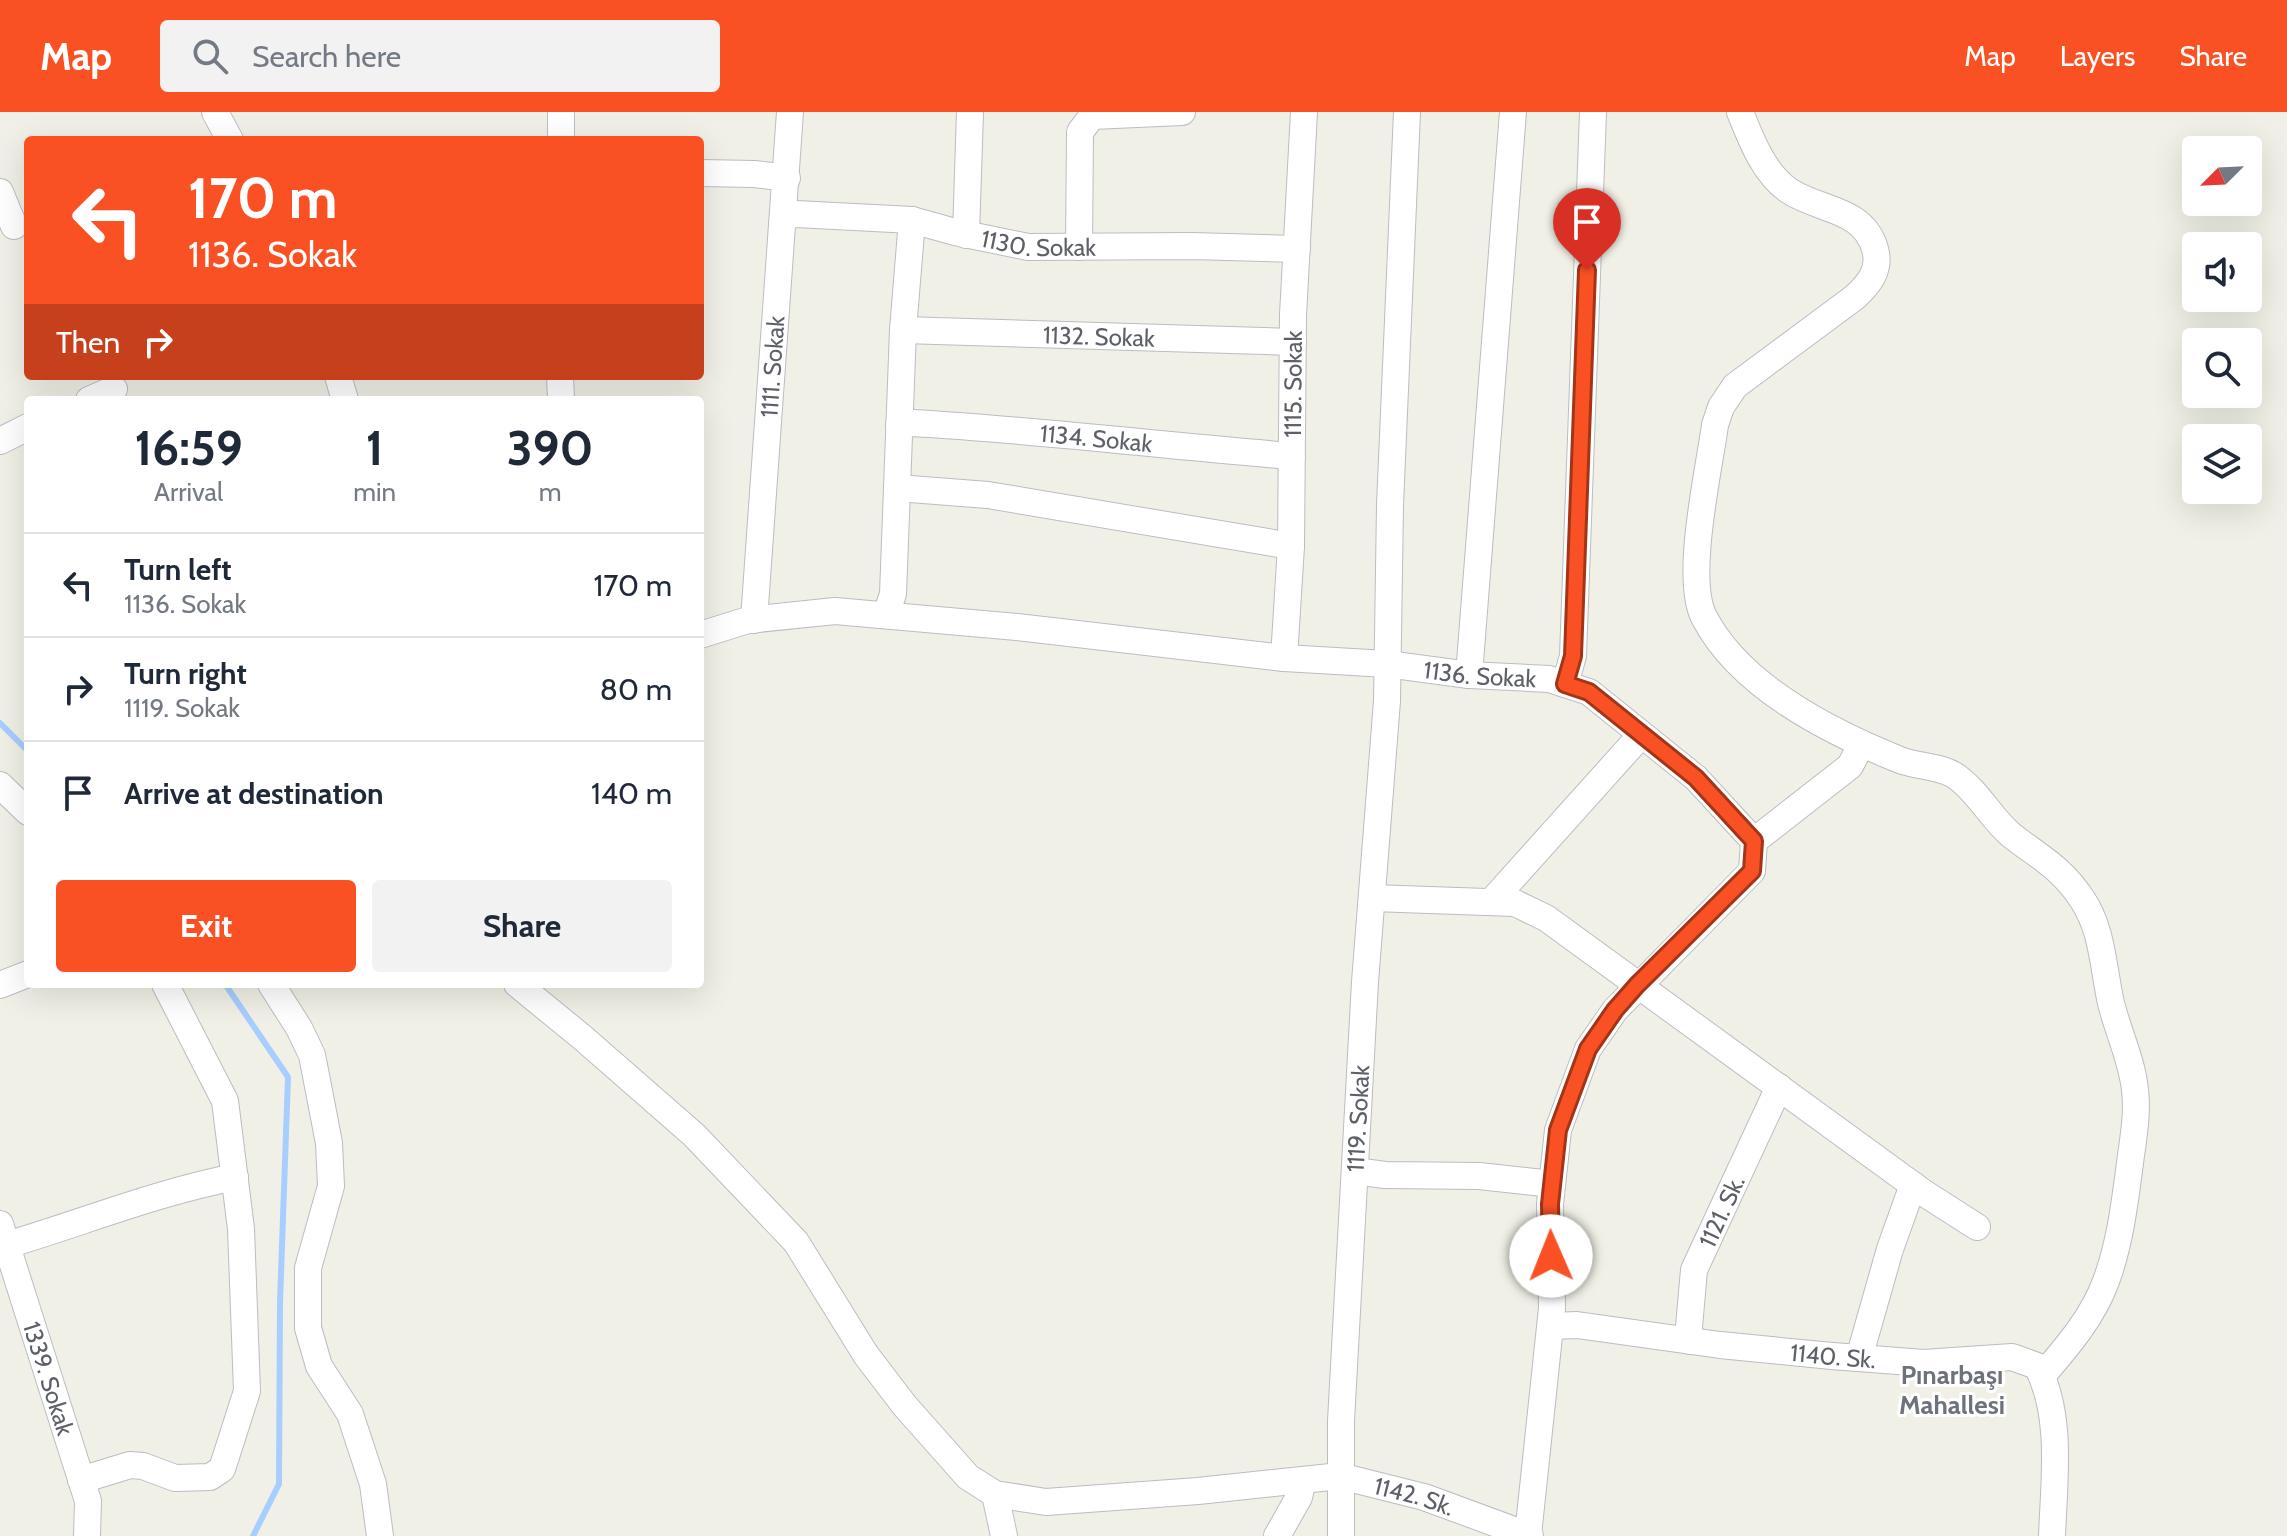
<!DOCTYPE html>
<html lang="en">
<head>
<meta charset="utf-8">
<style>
	body { margin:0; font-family:Cabin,sans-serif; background:#f2f2f3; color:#1f2937; height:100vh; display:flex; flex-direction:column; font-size:30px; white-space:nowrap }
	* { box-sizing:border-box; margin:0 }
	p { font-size:26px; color:#747a83 }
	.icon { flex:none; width:44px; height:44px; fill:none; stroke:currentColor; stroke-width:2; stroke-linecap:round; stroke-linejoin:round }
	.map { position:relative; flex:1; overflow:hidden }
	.drawer { position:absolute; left:24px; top:284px; width:680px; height:592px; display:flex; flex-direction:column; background:#fff; border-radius:8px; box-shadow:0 8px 32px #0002 }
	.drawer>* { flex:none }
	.guide { position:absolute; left:24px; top:24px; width:680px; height:244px; border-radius:8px; box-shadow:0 8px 32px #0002; background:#f95124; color:#fff; overflow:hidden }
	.needle { width:52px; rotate:246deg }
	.fabs { position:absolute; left:2182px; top:24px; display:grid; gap:16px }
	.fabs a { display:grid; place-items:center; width:80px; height:80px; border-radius:8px; background:#fff; box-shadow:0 8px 32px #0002; font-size:40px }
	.pin { position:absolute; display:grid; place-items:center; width:68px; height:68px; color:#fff; margin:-82px -34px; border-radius:50% 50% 50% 0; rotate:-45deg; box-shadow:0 0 8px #0007 }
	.pin .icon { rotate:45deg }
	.me { position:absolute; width:88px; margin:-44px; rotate:359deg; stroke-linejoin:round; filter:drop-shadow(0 0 6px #0008) }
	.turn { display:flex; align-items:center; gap:28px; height:168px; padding:0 32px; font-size:36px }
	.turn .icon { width:104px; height:104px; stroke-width:2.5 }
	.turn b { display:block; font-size:56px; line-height:68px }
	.then { display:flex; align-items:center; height:76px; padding:0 32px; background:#0003; gap:16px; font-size:30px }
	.eta { display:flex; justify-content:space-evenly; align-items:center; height:136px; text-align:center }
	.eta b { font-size:48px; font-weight:700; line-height:56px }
	.primary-button { display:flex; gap:16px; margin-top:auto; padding:16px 32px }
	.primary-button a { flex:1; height:92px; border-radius:8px; background:#f95124; color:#fff; font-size:32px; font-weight:700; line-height:92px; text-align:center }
	.primary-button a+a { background:#f2f2f3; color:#1f2937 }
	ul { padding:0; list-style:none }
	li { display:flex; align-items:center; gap:24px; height:104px; padding:0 32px; border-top:2px solid #e0e1e3 }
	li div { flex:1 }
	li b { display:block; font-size:30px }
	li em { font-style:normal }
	header { display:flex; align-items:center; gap:48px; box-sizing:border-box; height:112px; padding:0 40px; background:#f95124; color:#fff }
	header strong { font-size:38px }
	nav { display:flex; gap:44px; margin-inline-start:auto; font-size:28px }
	.search { width:560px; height:72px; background:#f2f2f3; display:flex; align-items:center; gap:20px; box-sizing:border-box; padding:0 28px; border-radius:8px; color:#747a83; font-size:30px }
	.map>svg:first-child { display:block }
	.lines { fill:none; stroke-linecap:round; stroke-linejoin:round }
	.stream { stroke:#a8cdff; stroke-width:6 }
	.minor-casing { stroke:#babdc2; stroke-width:28 }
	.minor { stroke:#fff; stroke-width:26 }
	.route-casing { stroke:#a23517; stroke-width:20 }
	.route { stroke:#f95124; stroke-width:14 }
	.labels { text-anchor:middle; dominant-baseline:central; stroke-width:6; stroke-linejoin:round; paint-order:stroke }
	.street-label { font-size:24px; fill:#5d6068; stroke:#fff }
	.neighbourhood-label { font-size:26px; font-weight:bold; fill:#6e727a; stroke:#fff }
</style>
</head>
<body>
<header>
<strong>Map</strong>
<div class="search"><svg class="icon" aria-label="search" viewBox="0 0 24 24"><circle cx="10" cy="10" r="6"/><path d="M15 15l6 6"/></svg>Search here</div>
<nav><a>Map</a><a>Layers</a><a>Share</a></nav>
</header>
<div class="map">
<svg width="2287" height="1424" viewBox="0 0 2287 1424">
	<rect width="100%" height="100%" fill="#f1f0e6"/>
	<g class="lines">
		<!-- stream -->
		<path class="stream" d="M0 611 28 639
			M225 872 288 965 280 1190 279 1372 253 1424"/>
		<!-- minor casing -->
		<g class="minor-casing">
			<g id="minor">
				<path d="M215 0 230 28"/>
				<path d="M1740 0C1751 27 1763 60 1788 78 1818 99 1863 95 1875 137 1881 158 1869 172 1855 185L1735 274 1721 295 1715 313C1709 358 1684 466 1704 505 1740 575 1830 620 1900 648 1918 655 1942 654 1957 665 1979 681 1991 706 2011 723 2039 745 2061 755 2082 787 2103 818 2103 856 2111 891 2118 920 2132 948 2135 978 2138 1002 2133 1027 2130 1051 2125 1089 2120 1132 2106 1169 2093 1205 2067 1235 2042 1264"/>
				<path d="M561 28V0"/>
				<path d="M700 61 754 62 787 66"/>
				<path d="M0 80 14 114"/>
				<path id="s1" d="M784 105 796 102 912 108 955 120 1028 135 1192 134 1297 137"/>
				<path d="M966 123 970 0"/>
				<path d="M1079 135 1080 20 1092 4 1182 0"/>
				<path id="s2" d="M903 218 1293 230"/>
				<path d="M338 264 345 288"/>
				<path d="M560 264 561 288"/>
				<path d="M89 288 114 277"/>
				<path id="s3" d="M899 313 912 311C1039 318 1165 334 1292 344"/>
				<path d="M0 329 28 315"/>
				<path d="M897 376 988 383 1291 434"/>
				<path d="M886 503 893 482 903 218 912 108"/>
				<path id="s4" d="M754 508 790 0"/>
				<path id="s5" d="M700 523 748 508 835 499 1017 515 1284 546 1387 552 1469 563 1549 567 1589 580 1696 666 1754 729"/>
				<path id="s6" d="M1284 546 1291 434 1293 203 1304 0"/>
				<path d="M1469 563 1513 0"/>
				<path d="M1565 572 1573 544 1593 0"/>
				<path d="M0 673 28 700"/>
				<path d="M1372 786 1515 791 1546 806 1924 1081 1977 1115"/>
				<path d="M1491 790 1641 623"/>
				<path d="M271 872 299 916 312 943 329 1031 331 1074 308 1156V1216L319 1254 350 1302 373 1372 380 1424"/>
				<path id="s7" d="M517 872 583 926 694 1023 796 1130 866 1243 905 1294 968 1365 995 1382 1046 1390 1198 1379 1340 1364 1424 1385 1530 1424"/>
				<path d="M0 873 28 862"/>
				<path d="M1355 1059 1385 1063 1479 1064 1552 1072"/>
				<path id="s8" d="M0 1112 88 1389 87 1424"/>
				<path d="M0 1135C79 1112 154 1081 235 1065"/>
				<path id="s9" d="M1551 1214 1577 1213 1720 1233 1832 1244 1924 1251 2012 1245 2037 1254C2063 1304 2054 1369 2052 1424"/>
				<path id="s10" d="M1690 1229 1689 1215 1694 1158 1779 975"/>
				<path d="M1859 1246 1890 1137 1913 1073"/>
				<path d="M81 1368 130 1353 143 1354 175 1366 210 1365 222 1357 247 1279 241 1117 225 989 165 872"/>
				<path d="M995 1382 1004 1424"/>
				<path d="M1528 1423 1552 1196 1550 1092 1558 1018 1588 937 1615 898 1752 759 1754 729 1850 654 1861 633"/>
				<path d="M1277 1424 1299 1385 1303 1368"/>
				<path id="s11" d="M1341 1424V1309L1365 870 1387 589 1390 393 1407 0"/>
			</g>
		</g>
		<!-- minor -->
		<use href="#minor" class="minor"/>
	</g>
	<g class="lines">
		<!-- route casing -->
		<g class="route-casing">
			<path id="route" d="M1551 1144 1550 1092 1558 1018 1588 937 1615 898 1637 873 1752 759 1754 729 1696 666 1589 580 1565 572 1573 544 1587 158"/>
		</g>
		<!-- route -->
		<use href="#route" class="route"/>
	</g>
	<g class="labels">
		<!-- street labels -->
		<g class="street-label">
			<text stroke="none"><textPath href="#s1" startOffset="258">1130. Sokak</textPath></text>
			<text stroke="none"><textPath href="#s2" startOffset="196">1132. Sokak</textPath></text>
			<text stroke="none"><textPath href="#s4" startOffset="254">1111. Sokak</textPath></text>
			<text stroke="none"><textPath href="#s6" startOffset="274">1115. Sokak</textPath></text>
			<text stroke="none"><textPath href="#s3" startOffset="198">1134. Sokak</textPath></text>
			<text stroke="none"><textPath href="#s5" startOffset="786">1136. Sokak</textPath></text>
			<text stroke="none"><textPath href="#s11" startOffset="418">1119. Sokak</textPath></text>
			<text stroke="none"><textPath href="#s10" startOffset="136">1121. Sk.</textPath></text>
			<text stroke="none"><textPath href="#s9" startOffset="284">1140. Sk.</textPath></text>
			<text stroke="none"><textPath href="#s8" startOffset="162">1339. Sokak</textPath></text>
			<text stroke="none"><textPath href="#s7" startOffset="1128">1142. Sk.</textPath></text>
		</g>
		<!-- neighbourhood labels -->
		<g class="neighbourhood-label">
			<text x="1952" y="1263">Pınarbaşı<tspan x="1952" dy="30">Mahallesi</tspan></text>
		</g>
	</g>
</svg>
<div class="fabs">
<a><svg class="needle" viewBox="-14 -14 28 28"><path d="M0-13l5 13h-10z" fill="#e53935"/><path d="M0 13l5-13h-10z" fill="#747a83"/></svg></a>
<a><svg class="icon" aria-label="sound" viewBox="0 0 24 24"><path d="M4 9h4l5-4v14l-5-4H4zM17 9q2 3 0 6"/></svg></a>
<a><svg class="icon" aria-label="search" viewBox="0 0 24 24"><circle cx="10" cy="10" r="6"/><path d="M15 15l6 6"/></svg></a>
<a><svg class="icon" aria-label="layers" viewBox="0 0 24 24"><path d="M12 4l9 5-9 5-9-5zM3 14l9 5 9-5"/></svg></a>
</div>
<div class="pin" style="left:1587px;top:158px;background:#d93025"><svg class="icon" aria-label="arrive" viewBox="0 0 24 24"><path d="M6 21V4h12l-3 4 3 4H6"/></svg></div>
<svg class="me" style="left:1551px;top:1144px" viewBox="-20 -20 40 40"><circle r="19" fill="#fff"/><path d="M0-13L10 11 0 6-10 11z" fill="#f95124"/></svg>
<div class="guide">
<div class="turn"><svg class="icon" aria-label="left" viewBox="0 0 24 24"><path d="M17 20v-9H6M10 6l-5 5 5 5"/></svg><div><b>170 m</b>1136. Sokak</div></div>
<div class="then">Then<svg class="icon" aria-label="right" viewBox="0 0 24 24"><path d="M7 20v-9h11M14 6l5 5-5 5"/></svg></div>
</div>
<section class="drawer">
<div class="eta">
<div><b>16:59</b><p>Arrival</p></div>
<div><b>1</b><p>min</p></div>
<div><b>390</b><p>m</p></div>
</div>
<ul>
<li><svg class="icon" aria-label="left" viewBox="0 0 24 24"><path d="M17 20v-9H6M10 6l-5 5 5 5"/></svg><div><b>Turn left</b><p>1136. Sokak</p></div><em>170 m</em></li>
<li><svg class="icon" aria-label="right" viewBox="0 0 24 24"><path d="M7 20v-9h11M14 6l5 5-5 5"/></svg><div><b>Turn right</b><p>1119. Sokak</p></div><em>80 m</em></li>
<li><svg class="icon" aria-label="arrive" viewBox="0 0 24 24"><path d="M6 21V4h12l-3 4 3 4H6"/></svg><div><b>Arrive at destination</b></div><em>140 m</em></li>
</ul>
<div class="primary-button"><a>Exit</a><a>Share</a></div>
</section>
</div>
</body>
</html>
